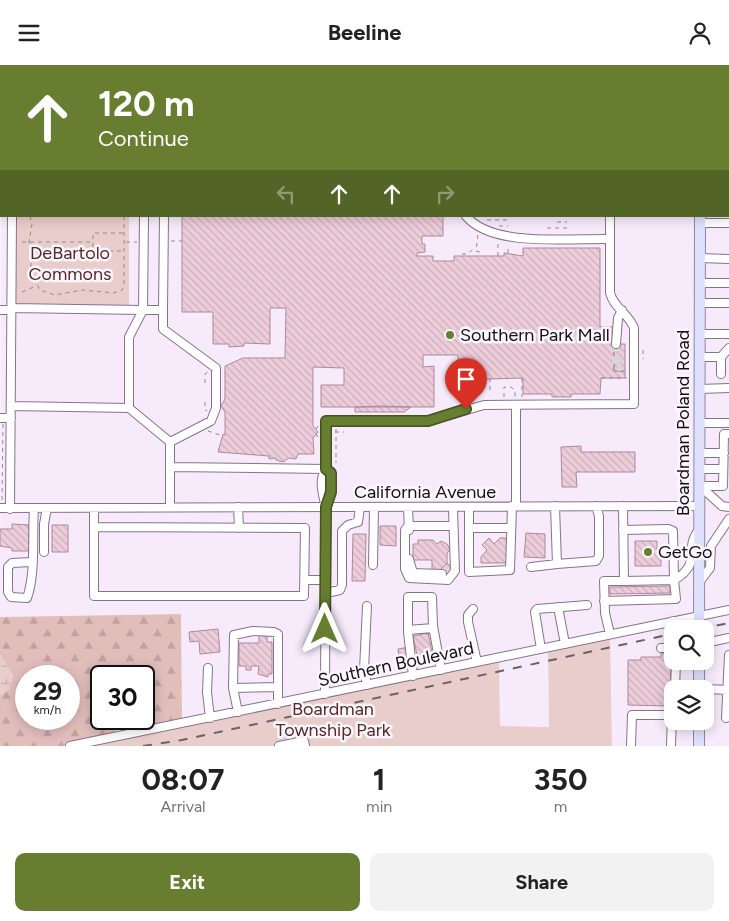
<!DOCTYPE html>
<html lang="en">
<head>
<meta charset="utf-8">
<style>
	body { margin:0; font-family:Figtree,sans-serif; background:#f2f2f2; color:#222; height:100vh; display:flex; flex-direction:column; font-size:19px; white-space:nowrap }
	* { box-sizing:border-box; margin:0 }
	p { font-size:16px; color:#767676 }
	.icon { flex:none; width:28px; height:28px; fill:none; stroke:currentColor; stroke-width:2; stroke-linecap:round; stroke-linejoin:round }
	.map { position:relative; height:681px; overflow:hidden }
	.details { display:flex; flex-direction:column; background:#fff; flex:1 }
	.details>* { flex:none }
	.hud { position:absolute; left:0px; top:0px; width:730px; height:152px; box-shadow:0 2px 12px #0003; background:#677e30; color:#fff; overflow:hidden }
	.fabs { position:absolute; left:664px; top:555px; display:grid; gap:10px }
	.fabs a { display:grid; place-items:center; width:50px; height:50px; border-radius:10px; background:#fff; box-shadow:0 2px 12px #0003; font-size:25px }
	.speed { position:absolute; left:15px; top:600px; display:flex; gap:10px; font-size:25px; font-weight:700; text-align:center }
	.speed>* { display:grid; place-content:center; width:65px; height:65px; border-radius:50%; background:#fff; box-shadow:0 2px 12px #0003; line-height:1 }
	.speed small { font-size:12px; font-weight:400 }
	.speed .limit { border:2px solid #111; border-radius:8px; background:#fff; color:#111 }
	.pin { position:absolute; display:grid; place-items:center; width:42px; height:42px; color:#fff; margin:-51px -21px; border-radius:50% 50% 50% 0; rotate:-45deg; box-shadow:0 0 5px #0007 }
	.pin .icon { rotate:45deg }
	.me { position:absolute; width:55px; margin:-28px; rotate:0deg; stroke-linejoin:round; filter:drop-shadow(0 0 4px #0008) }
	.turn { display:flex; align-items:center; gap:18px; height:105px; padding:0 15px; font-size:22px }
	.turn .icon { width:65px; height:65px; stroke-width:2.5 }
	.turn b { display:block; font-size:35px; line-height:42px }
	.lanes { display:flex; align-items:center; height:48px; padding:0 15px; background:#0003; justify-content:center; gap:25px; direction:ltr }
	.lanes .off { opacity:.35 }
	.eta { display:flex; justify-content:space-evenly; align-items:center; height:85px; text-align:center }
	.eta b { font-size:30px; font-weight:700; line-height:35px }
	.cta { display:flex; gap:10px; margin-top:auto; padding:10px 15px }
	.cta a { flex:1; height:58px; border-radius:10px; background:#677e30; color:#fff; font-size:20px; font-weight:700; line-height:58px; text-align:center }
	.cta a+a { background:#f2f2f2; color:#222 }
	header { display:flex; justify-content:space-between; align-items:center; height:65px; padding:0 15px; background:#fff; font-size:22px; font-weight:700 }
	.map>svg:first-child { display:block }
	.built { fill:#f7ebfb; fill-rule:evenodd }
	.green { fill:#e9cdca }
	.forest { fill:url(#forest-firs); fill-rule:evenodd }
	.wetland { fill:url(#wetland-marsh) }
	.building { fill:url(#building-back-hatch); stroke:#ad8999 }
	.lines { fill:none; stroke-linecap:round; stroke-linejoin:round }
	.minor-tunnel { stroke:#d8d3da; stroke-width:8; stroke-dasharray:8 4; stroke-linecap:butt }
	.minor-casing { stroke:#87728e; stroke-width:10 }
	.major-casing { stroke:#8a89aa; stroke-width:12 }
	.path { stroke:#918b93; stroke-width:1; stroke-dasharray:4 4; stroke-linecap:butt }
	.minor { stroke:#fff; stroke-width:8 }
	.major { stroke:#dfe0fb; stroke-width:10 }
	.rail { stroke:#68626a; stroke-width:2; stroke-dasharray:9 9; stroke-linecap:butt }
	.route-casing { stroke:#43521f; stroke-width:12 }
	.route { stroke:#677e30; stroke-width:9 }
	.poi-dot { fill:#677e30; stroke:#faf6fc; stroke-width:2 }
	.labels { text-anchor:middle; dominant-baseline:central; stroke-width:5; stroke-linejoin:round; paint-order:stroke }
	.park-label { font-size:18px; fill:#582826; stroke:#faf6fc }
	.poi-label { font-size:18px; fill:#160e18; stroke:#faf6fc; text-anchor:start }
	.street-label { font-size:18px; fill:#160e18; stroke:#faf6fc }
</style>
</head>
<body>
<header><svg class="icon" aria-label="menu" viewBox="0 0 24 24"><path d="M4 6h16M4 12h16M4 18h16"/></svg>Beeline<svg class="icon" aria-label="person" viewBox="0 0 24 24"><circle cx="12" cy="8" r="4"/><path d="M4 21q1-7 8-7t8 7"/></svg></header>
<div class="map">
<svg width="729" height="681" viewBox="0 0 729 681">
	<defs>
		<pattern id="forest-firs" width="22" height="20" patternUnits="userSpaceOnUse" patternTransform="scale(1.25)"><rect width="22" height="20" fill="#e2bebb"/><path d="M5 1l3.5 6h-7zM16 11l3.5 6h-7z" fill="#c1a2a0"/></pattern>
		<pattern id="wetland-marsh" width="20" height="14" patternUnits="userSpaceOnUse" patternTransform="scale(1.25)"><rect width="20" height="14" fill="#e9cdca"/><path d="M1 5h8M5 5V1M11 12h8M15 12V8" fill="none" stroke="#c7afad"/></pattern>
		<pattern id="building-back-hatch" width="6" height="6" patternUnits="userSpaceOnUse" patternTransform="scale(1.25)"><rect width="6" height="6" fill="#eecddb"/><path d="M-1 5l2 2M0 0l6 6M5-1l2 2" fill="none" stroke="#cbafbb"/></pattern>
	</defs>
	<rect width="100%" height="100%" fill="#faf6fc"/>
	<!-- built -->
	<path class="built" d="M2 0H729V681H612L610 570 548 582 549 662 500 661 499 593 182 659 181 549 0 552 1 128V151H729V1ZM672 564H705V596H672ZM672 624H705V656H672Z"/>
	<!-- green -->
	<path class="green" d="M12 151H129V245L11 243Z
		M610 569 612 681H70L499 592 500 661 549 662 548 582Z"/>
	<!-- forest -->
	<path class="forest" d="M181 549 182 659 152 665 144 611H101V654H113L117 672 70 681H0V630L9 624 13 611 0 590V552ZM26 611H69V654H26Z"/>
	<!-- wetland -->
	<path class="wetland" d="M0 590 13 611 9 624 0 630Z"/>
	<!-- building -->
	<path class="building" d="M182 151H443V171H422V179H425V187L417 188V191H433V196H454V191H504V188L523 191V183H600V262H614V306H625V313H601L600 329H571V332H552V329H523V313L458 315V290H423V302L434 301V342H321V320H344V303L313 302V361L318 367 313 373 314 389H298L296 394 289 393 283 397 276 395V393L269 394V391L218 387 223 369 225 370V347L221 341 225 334V301L243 293H285L286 243H270V279L244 278V281L229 282V279H213V247H182Z
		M614 279H625V306H614Z
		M381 341 411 342 404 347H355V342Z
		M581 381V387H635V407H576L577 422H562L561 382Z
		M12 459 29 460V486H12V483L0 481V464H12Z
		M52 460H68V487H52Z
		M380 461H396V481L380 480Z
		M526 468 545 469V493L524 492Z
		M353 469H366L365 516H352Z
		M489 473 494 479 500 473H508V498H481V492L487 485 482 480Z
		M418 475H433L437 479 441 476 447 479 450 485 447 488V498L439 506H432V495H413V479H418Z
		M635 476H657V486H661V501H635Z
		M447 498 454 505 446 513 439 506Z
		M670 521V528L610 529V522Z
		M218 564 220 587 200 589 199 576 190 577 189 567Z
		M428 568 432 587 417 590 413 571Z
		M259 569H267V577H272V609H268V612L258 609 259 601H251V605H246V601H239V578H259Z
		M409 582 410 591 399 593 398 584Z
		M661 588H671L670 641 628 640V595H641V592H661Z"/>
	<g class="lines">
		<!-- minor-tunnel -->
		<path class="minor-tunnel" d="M616 279V302H621
			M442 509 450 502"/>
		<!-- minor casing -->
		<g class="minor-casing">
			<path id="minor" d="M15 0V1
				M82 0V1
				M436 0 449 1
				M513 0V1
				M72 1V0
				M177 1 195 0
				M729 54V53
				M729 64V65
				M466 151C492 183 571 173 610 174
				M700 158H729
				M700 193 729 194
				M700 218H729
				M700 238H729
				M11 243 143 245 144 151
				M0 245H11
				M163 245V264L216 303V343L211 356 170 377
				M699 269H729
				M616 279 618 253 622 245
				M699 292H721L729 283
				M721 309V292
				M699 324 729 323
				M516 340V441
				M11 341 129 343 170 377
				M129 343V272L143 245H163L164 151
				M0 353H11
				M699 358H729
				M699 388H724
				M170 402 326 404 331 408V427L326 442
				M700 404H723
				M700 421H723L724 369H729
				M700 421 722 441 729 442
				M555 441 557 499 596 496 599 491V451L596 441
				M623 441 624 516 674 515 673 466 668 464 623 465
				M170 442V377
				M238 442 239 463
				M408 442 409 465
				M0 443 700 441
				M94 443V531H304L305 463 94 462
				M469 443V507L510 505 512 441
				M10 444 12 151
				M408 461 405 465V504L409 513 448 515 455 506 453 443
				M408 461H453
				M469 463H511
				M44 487V459L47 443
				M409 494 413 508 442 509
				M31 497 12 498 8 502V527L11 532 27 533C36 508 32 470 34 443
				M373 500 374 442
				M531 502 557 499
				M305 515H326
				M700 516 710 503 711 481 729 454
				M326 528 340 525 342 520V466L348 460 358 457 360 442
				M604 536 676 534 674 515C704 498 682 483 700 464
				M367 541 364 605 367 620
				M558 542 565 579
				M473 544 468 550V557L477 597
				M673 556 688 564
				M408 565 433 563
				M610 569 605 548 604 516H624
				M705 578 729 573
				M661 583H672
				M541 584 535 547 537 544 587 540
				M412 598 438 592
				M208 603 207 627 210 653
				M413 611 408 567V532H432L433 561 441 605
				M233 623 234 570 253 566 274 567 278 569V639
				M675 624 676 596
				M705 624 729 625
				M325 629 326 442C323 431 318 414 326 404V356H428L484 340 634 339V263C629 249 614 243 610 228V151
				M238 647 233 623 277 622
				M726 653 729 590
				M70 681 729 545
				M279 681 304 676 305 681
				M631 681 632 650H672
				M671 681 672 650"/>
		</g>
		<!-- major casing -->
		<g class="major-casing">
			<path id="major" d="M702 1V0
				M699 564 700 151
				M699 624V596
				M699 681V656"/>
		</g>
		<!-- path -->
		<path class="path" d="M26 1 28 0
			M30 151 32 159 29 177 32 192 30 207 40 225 55 230 82 225 114 228 122 225 124 221V151
			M487 155H508
			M557 157H567
			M499 161H508
			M547 163H567
			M123 168H93V186H123
			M478 170 476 186 483 188
			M171 176H182
			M22 177H93
			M126 177H137
			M508 188V180
			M462 189H468L475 182
			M498 191V177
			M22 227 36 221
			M643 285V294
			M490 313V326
			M522 313V332
			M601 313H627
			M469 315 470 325
			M205 318V309L208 307
			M475 325V315
			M504 332V322H511L515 326V332
			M205 337V345L207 346
			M316 364 318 361
			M336 364V398
			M208 366 223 371
			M335 367H344
			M316 369 318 372
			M2 435 3 359"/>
		<!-- minor -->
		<use href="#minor" class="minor"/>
		<!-- major -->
		<use href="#major" class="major"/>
		<!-- rail -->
		<path class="rail" d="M699 564 729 558
			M143 681 182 675 672 569"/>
	</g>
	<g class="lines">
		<!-- route casing -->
		<g class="route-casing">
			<path id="route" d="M325 564 326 442 331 427V408L326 404V356H428L466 344"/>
		</g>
		<!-- route -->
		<use href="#route" class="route"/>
	</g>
	<!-- markers -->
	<g class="poi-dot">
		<circle cx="450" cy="270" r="5"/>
		<circle cx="648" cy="487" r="5"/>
	</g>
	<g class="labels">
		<!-- park labels -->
		<g class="park-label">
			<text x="70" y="188">DeBartolo<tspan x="70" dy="21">Commons</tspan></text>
			<text x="333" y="644">Boardman<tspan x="333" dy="21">Township Park</tspan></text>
		</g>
		<!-- poi labels -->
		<g class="poi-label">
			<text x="460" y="270">Southern Park Mall</text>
			<text x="658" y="487">GetGo</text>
		</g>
		<!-- street labels -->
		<g class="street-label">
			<text transform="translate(683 358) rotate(-90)">Boardman Poland Road</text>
			<text x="425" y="427">California Avenue</text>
			<text transform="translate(396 599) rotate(-12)">Southern Boulevard</text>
		</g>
	</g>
</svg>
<div class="fabs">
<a><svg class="icon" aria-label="search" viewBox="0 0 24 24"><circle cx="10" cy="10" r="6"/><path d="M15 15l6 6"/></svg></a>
<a><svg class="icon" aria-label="layers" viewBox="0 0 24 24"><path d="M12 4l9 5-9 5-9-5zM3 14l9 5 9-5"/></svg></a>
</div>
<div class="speed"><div>29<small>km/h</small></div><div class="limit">30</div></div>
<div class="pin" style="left:466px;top:344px;background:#d93025"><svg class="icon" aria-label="arrive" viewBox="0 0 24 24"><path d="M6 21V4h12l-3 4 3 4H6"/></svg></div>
<svg class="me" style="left:325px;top:564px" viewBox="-20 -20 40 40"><path d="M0-17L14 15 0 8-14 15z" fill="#677e30" stroke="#fff" stroke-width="4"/></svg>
<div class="hud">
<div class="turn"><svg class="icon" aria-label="ahead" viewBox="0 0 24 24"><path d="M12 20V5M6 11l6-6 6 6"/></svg><div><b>120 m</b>Continue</div></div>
<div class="lanes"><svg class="icon off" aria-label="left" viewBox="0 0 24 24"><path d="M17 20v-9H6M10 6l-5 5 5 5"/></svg><svg class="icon" aria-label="ahead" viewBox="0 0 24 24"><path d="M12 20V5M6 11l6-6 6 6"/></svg><svg class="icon" aria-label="ahead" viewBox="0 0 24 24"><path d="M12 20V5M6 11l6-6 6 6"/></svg><svg class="icon off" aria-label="right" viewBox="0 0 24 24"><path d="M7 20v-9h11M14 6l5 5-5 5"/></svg></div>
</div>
</div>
<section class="details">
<div class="eta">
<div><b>08:07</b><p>Arrival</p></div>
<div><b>1</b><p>min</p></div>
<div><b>350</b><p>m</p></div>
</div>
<div class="cta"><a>Exit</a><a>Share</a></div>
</section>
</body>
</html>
